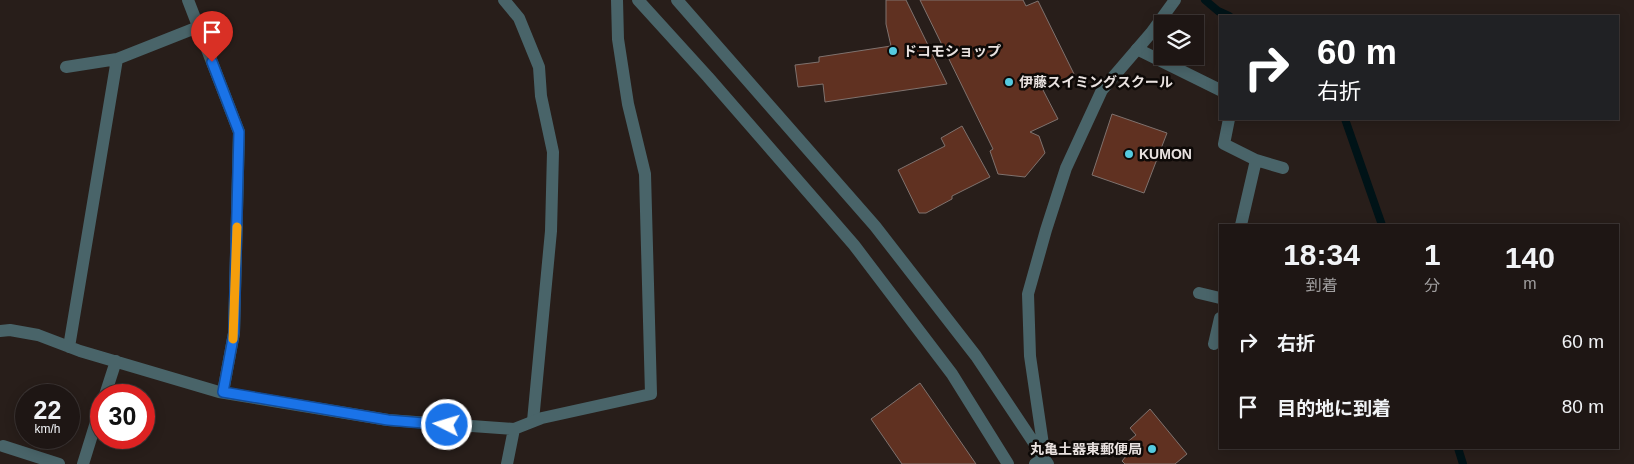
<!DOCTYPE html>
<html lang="ja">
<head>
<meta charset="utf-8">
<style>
	body { margin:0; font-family:Helvetica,"Noto Sans JP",sans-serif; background:#2b2322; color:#f1f3f6; height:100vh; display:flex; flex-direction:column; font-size:19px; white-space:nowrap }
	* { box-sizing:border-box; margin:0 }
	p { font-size:16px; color:#a19fa0 }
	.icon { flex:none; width:28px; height:28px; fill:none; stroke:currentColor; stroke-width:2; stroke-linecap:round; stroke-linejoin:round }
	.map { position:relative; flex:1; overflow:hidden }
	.side { position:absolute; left:1219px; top:224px; width:400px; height:225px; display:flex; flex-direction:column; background:#1e1614; border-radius:0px; box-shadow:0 2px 12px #0003,0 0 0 1px #3c3534 }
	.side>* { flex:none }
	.guide { position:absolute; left:1219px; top:15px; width:400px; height:105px; border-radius:0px; box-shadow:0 2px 12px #0003,0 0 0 1px #3c3534; background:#202124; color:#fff; overflow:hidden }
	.controls { position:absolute; left:1154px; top:15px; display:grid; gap:10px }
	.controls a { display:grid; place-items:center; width:50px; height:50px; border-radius:0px; background:#1e1614; box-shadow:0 2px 12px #0003,0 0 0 1px #3c3534; font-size:25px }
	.speed { position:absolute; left:15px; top:384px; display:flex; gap:10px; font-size:25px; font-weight:700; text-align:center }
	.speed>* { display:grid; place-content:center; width:65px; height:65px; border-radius:50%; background:#1e1614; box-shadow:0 2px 12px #0003,0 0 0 1px #3c3534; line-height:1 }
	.speed small { font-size:12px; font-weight:400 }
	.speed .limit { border:8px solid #d22; background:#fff; color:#111 }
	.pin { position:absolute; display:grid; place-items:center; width:42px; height:42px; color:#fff; margin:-51px -21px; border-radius:50% 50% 50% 0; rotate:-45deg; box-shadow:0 0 5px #0007 }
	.pin .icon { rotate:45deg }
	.me { position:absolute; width:55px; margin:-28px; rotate:275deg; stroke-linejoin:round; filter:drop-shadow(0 0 4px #0008) }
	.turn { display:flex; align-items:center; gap:18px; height:105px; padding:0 15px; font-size:22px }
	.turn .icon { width:65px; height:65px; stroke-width:2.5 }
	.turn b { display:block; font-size:35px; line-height:42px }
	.eta { display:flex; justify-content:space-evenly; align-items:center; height:85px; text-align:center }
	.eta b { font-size:30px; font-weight:800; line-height:35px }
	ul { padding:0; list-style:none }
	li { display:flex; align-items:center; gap:15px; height:65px; padding:0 15px }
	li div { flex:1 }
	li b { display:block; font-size:19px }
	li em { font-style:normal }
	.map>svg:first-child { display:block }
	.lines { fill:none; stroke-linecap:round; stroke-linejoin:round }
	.stream { stroke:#001317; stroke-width:8 }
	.building { fill:#603121; stroke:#7f726e }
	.service { stroke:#496469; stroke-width:12 }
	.minor { stroke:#496469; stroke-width:12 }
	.tertiary { stroke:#496469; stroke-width:12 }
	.route-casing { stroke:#114b97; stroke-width:12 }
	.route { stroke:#1a73e8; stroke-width:9 }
	.slow { stroke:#f59e0b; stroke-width:9 }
	.poi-dot { fill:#55cadf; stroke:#0d0907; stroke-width:2 }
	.labels { text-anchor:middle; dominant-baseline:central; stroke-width:5; stroke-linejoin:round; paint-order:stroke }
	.poi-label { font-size:14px; font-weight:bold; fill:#e9e2e0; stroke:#0d0907; text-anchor:start }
</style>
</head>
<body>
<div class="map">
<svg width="1634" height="464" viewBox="0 0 1634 464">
	<rect width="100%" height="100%" fill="#281e1a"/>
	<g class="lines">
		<!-- stream -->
		<path class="stream" d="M1205 0 1218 11 1229 16
			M1345 119 1382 225
			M1458 448 1463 464"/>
	</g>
	<!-- building -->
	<path class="building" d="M886 0H906L947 84 825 102 823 84 798 87 795 65 819 62V57L891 46 886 24Z
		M920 0H1023L1026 6 1038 1 1074 74 1043 90 1058 119 1030 132 1039 136 1045 153 1025 177 998 174 990 151 993 149Z
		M1112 114 1167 133 1144 193 1092 175Z
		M962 126 990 177 952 196V199L926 213H919L898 170 945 146 941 138Z
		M920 383 976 464H902L871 419Z
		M1150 409 1187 454 1175 464H1125L1122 461 1127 455 1121 447 1136 435 1130 428Z"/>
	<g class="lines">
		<!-- service -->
		<path class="service" d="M188 0 239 132 234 333 223 392
			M504 0 519 18 539 67 541 96 553 152 551 231 533 421
			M3 446 59 464"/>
		<!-- minor -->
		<path class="minor" d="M1137 49 1220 90
			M66 67 117 59 198 27
			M1229 119 1224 144 1256 160 1241 225
			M1256 160 1283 168
			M1199 293 1220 298
			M0 331 10 330 38 335 80 351 219 392 388 420 514 429 507 464
			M1214 344 1220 318
			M69 347 117 59
			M105 395 116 361
			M514 429 542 418 651 394 645 174 628 104 618 39 617 0
			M83 464 101 406"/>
		<!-- tertiary -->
		<path class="tertiary" d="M638 0 708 77 854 245 952 374 1008 464
			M677 0 875 226 976 356 1048 464
			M1035 464 1045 458 1030 356 1028 294 1046 230 1066 168 1102 90 1151 33 1175 0"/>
	</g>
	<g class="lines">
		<!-- route casing -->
		<g class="route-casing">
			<path id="route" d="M212 62 239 132 234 333 223 392 388 420 447 425"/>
		</g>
		<!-- route -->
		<use href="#route" class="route"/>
		<!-- slow -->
		<path class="slow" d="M233 339 237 227"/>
	</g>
	<!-- markers -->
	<g class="poi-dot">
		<circle cx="893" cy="51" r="5"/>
		<circle cx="1009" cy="82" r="5"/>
		<circle cx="1129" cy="154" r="5"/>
		<circle cx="1152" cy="449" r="5"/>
	</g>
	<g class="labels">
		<!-- poi labels -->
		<g class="poi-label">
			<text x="903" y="51">ドコモショップ</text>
			<text x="1019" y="82">伊藤スイミングスクール</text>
			<text x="1139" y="154">KUMON</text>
			<text x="1142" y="449" text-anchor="end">丸亀土器東郵便局</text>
		</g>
	</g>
</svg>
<div class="controls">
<a><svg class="icon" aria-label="layers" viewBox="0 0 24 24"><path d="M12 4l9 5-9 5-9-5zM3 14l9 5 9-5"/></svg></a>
</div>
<div class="speed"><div>22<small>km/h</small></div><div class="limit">30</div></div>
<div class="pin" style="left:212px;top:62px;background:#d93025"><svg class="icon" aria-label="arrive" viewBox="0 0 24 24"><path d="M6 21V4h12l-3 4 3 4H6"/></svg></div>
<svg class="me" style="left:447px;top:425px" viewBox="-20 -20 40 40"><circle r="17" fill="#1a73e8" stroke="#fff" stroke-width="3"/><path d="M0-11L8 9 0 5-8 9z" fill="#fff"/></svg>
<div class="guide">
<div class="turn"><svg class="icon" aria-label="right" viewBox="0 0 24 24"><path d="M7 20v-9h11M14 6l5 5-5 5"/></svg><div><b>60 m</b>右折</div></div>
</div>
<section class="side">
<div class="eta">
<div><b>18:34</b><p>到着</p></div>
<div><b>1</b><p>分</p></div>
<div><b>140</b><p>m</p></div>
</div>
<ul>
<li><svg class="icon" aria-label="right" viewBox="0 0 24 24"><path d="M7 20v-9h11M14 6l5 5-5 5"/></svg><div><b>右折</b></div><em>60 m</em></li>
<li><svg class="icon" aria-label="arrive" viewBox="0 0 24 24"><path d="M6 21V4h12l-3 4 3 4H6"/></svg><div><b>目的地に到着</b></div><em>80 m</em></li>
</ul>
</section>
</div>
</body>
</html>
